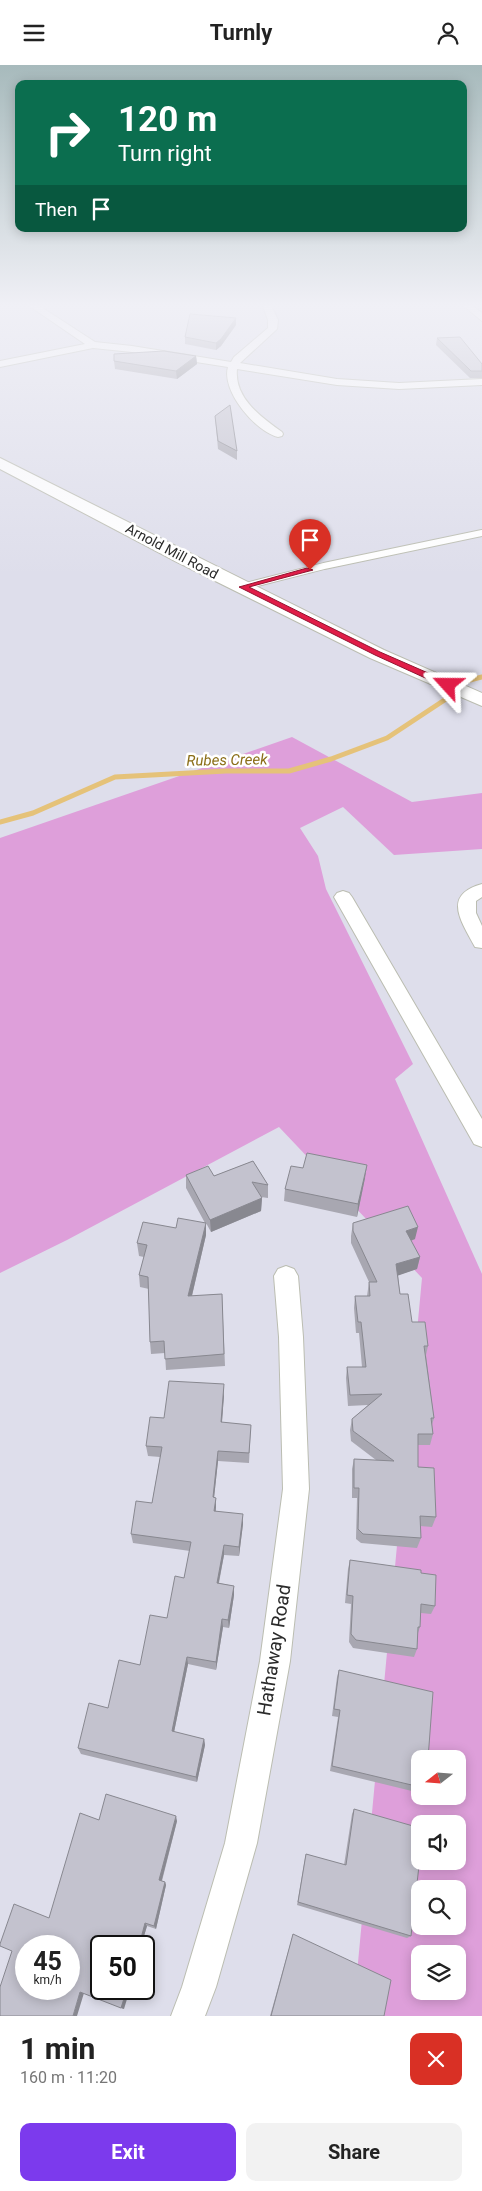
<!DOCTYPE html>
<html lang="en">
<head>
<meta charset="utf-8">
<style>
	body { margin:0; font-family:Roboto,sans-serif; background:#f2f2f2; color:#222; height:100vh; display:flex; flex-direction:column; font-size:19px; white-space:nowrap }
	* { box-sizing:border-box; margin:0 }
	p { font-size:16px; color:#767676 }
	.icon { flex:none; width:28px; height:28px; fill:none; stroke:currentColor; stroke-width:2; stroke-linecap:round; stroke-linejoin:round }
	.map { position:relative; height:1951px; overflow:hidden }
	.details { display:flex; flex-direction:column; background:#fff; flex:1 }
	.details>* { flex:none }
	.top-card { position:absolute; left:15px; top:15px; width:452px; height:152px; border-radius:10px; box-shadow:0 2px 12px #0003; background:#0b6e4f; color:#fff; overflow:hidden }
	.needle { width:32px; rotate:253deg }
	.controls { position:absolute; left:411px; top:1685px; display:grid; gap:10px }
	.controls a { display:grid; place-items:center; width:55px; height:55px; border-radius:10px; background:#fff; box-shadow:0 2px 12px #0003; font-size:25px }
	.speed { position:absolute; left:15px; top:1870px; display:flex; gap:10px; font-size:25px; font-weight:700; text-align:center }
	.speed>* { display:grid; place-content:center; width:65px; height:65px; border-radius:50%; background:#fff; box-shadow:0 2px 12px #0003; line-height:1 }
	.speed small { font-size:12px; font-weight:400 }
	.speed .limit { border:2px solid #111; border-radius:8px; background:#fff; color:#111 }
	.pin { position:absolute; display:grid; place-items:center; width:42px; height:42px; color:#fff; margin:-51px -21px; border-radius:50% 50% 50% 0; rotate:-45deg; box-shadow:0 0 5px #0007 }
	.pin .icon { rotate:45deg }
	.me { position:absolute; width:55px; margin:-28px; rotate:294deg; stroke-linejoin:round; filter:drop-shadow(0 0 4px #0008) }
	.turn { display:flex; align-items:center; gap:18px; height:105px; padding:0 20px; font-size:22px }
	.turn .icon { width:65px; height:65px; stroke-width:2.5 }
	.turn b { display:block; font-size:35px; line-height:42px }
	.then { display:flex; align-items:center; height:48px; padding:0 20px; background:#0003; gap:10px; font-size:19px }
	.round { display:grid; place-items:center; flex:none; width:52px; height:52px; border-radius:10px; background:#f2f2f2 }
	.summary { display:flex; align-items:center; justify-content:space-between; height:85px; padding:0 20px }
	h1 { font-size:30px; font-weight:700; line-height:38px }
	.cta { display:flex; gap:10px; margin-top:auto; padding:10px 20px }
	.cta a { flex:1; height:58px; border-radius:10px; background:#7c3aed; color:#fff; font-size:20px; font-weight:700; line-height:58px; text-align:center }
	.cta a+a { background:#f2f2f2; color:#222 }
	header { display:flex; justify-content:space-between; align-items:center; height:65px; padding:0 20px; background:#fff; font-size:22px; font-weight:700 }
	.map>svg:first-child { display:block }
	.green { fill:#de9fda; fill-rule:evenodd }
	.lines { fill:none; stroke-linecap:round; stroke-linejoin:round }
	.stream { stroke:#e5c279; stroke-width:5 }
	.service-casing { stroke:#bbbdb1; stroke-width:8 }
	.minor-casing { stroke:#bbbdb1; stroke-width:2 }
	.secondary-casing { stroke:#bbbdb1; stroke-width:2 }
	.service { stroke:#fff; stroke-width:6 }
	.minor { fill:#fff; fill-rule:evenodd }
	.secondary { fill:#fff; fill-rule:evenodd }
	.wall { fill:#a8a7b1 }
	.shaded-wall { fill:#888890 }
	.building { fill:#c3c2ce; stroke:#888890; fill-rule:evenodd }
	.route { fill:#e11d48; stroke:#92132f }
	.labels { text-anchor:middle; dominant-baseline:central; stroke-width:5; stroke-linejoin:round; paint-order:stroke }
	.far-street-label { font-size:14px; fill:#2b2b2b; stroke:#fff }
	.far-water-label { font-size:15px; font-style:italic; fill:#8b6e18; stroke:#fff }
	.near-street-label { font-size:19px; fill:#2b2b2b; stroke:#fff }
</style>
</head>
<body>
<header><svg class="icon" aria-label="menu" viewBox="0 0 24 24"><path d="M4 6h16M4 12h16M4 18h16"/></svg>Turnly<svg class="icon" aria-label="person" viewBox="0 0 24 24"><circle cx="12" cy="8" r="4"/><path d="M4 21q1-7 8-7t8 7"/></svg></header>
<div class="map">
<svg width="482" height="1951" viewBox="0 0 482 1951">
	<rect width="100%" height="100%" fill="#dedeeb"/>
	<!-- green -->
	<path class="green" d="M292 672 412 737 482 728V784L394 790 343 742 300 763 318 791 326 824 413 999 395 1014 482 1209V1951H353L422 1213 279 1062 67 1175 0 1208V773ZM420 1694H458V1731H420ZM420 1759H458V1796H420ZM420 1824H458V1861H420ZM420 1889H458V1926H420Z"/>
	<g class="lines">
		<!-- stream -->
		<path class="stream" d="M466 616 482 612
			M0 757 33 748 115 712 226 706H289L331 694 387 673 446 634"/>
		<!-- service casing -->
		<g class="service-casing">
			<path id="service" d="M242 522 324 501 482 468"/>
		</g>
		<!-- minor casing -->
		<g class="minor-casing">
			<path id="minor" d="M25 238H35L95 277 132 281 231 297 234 292 268 263V255L262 238H270L278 255 277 264 240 298 337 314 399 318 482 314V320L399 324 337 320 237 304C234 333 261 352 282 367L283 369 282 371 278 372C256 367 221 326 228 302L132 287 93 283 0 302V296L85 279Z
				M460 238H469L482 248V256Z
				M482 819V832L476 836V848L482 861V883L475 882C461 856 442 830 482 819Z
				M343 826 349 828 352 832 482 1054V1082L474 1079 334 832 337 828Z
				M286 1201 294 1204 298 1211 303 1272 309 1424 290 1596 257 1778 216 1922 205 1951H171L182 1922 225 1778 260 1596 283 1424 279 1272 274 1211 278 1204Z"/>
		</g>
		<!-- secondary casing -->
		<g class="secondary-casing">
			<path id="secondary" d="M0 393 384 585 482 628V641L370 593 175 496 0 404Z"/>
		</g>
		<!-- service -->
		<use href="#service" class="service"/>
		<!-- minor -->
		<use href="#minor" class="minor"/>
		<!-- secondary -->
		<use href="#secondary" class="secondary"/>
	</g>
	<!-- wall -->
	<path class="wall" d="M236 260 221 281 216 285 185 279V272Z
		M437 273 482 299V313H470L436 280Z
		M196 291 197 299 177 314 115 304 114 296Z
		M215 351 237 386V395L218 384Z
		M253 1096 268 1120V1133L261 1132 262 1133 261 1146 211 1167 206 1158V1170L192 1231 222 1229 225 1301 166 1305 165 1288 151 1289 150 1277 149 1224 140 1222 139 1210 144 1192 139 1191 137 1178 176 1163 205 1158 186 1123V1110L214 1111Z
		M303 1103 365 1113 357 1152 284 1136 285 1124Z
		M353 1158 415 1174 411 1176 420 1192 417 1204 398 1210 400 1229 412 1257 428 1281 426 1290 434 1353 432 1360 433 1369 430 1380H418V1402L436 1452 432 1462 420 1461 421 1473 417 1483 361 1478 356 1474 357 1433H352V1404L354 1394 376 1395 351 1376 350 1365 352 1354 368 1340 348 1341 346 1313 347 1302H362L359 1268H356L354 1243 355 1231H367L369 1217 351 1178V1171Z
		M224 1330 222 1358 251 1360 249 1398 218 1396 214 1433H216V1446L243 1459 239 1491 224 1490 219 1518 234 1521V1530L229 1563 223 1562 216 1605 188 1599 174 1667 204 1674 205 1680 197 1717 81 1689 78 1683 140 1600 167 1553 184 1513 190 1486 133 1478 131 1469 152 1438 160 1392 148 1391 146 1381 164 1353Z
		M350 1495 421 1508 435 1541 431 1549 421 1548 420 1562 418 1568 417 1584 414 1592 353 1583 349 1577 351 1539 345 1538 348 1504Z
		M339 1605 420 1694V1728L330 1706 338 1652 332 1651 337 1612Z
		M354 1744 411 1871 407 1873 297 1840 305 1793 306 1789 344 1800 352 1749Z
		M99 1755 177 1756 162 1816 165 1817 166 1820 156 1864 147 1861 141 1881H101L124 1944 121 1943 49 1853Z
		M293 1869 384 1951H270Z"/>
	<!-- shaded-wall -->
	<path class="shaded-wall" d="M236 253V260L221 281 216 285V278Z
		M196 291 197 299 177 314 176 306Z
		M367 1100 365 1113 357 1152 358 1139Z
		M262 1133 261 1146 211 1167 210 1155Z
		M206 1158V1170L189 1243 188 1231Z
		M418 1162 415 1174 404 1178 406 1166Z
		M420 1192 417 1204 394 1212 396 1199Z
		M224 1319V1330L221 1368V1357Z
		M218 1386V1396L213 1442V1432Z
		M216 1433V1442L214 1456V1446Z
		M243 1449V1459L239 1491V1482Z
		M224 1480V1490L217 1526V1518Z
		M234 1521V1530L229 1563 228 1555Z
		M222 1554 223 1562 216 1605V1597Z
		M187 1592 188 1599 173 1672 172 1666Z
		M204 1674 205 1680 197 1717 196 1712Z
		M176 1751 177 1756 161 1818 159 1815Z
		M165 1817 166 1820 156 1864 154 1861Z
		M145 1858 147 1861 141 1881H139Z
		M127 1924H130L124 1944 121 1943Z
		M80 1927 84 1928 77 1951H73Z"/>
	<!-- building -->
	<path class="building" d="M190 249 236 253 221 274 216 278 185 272Z
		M460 272 482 299V306H471L437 273Z
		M164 286 196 291 176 306 114 296V289Z
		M230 340 237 386 218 376 215 351Z
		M307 1088 367 1100 358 1139 285 1124 291 1101 303 1103Z
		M253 1096 268 1120 252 1117 262 1133 210 1155 186 1110 208 1101 214 1111Z
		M408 1141 418 1162 406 1166 420 1192 396 1199 400 1229H408L412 1257H425L428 1281H424L434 1353H431L433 1369H418V1402L434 1403 436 1452 420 1451 421 1473 363 1469 358 1464 359 1423H354V1394L394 1396 353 1366 352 1354 382 1329 350 1330 347 1302H366L361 1257H358L355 1231H370L369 1217H377L353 1166V1158Z
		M178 1153 206 1158 188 1231 222 1229 224 1289 165 1294 164 1276 150 1277 148 1212 139 1210 147 1180 137 1178 143 1157 176 1163Z
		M169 1316 224 1319 221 1357 251 1360 249 1388 218 1386 213 1432 216 1433 214 1446 243 1449 239 1482 224 1480 217 1518 234 1521 228 1555 222 1554 216 1597 187 1592 172 1666 204 1674 196 1712 78 1683 89 1638 108 1643 119 1595 140 1600 150 1550 167 1553 175 1511 184 1513 191 1477 131 1469 136 1436 152 1438 162 1382 146 1381 150 1352 164 1353Z
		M350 1495 421 1505V1508L436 1510 435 1541 421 1539 420 1562H418L417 1584 356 1575 351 1569 353 1531 347 1530Z
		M339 1605 433 1627 428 1694H420V1722L332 1701 340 1645 334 1644Z
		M106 1729 176 1751 159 1815 165 1817 154 1861 145 1858 139 1881H101V1924H127L121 1943 80 1927 73 1951H0V1922L12 1886 0 1881V1879L14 1839 49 1853 80 1748 99 1755ZM26 1881H69V1924H26Z
		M354 1744 420 1763V1792L411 1871 298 1837 306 1789 346 1800Z
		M293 1869 391 1915 384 1951H271Z"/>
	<!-- sky -->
	<linearGradient id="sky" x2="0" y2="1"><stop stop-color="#a7babc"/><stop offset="0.47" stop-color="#f0f0f6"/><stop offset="1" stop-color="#f0f0f6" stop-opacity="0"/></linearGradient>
	<rect width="482" height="511" fill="url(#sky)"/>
	<!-- route -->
	<path class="route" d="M307 503 313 505 249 522 380 587 451 618V622H445L375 590 239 522Z"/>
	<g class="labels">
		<!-- far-street labels -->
		<g class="far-street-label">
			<text transform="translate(172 486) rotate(28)">Arnold Mill Road</text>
		</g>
		<!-- far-water labels -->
		<g class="far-water-label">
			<text transform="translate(227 695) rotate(-1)">Rubes Creek</text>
		</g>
		<!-- near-street labels -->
		<g class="near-street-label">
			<text transform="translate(274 1585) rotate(-81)">Hathaway Road</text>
		</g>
	</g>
</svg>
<div class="controls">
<a><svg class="needle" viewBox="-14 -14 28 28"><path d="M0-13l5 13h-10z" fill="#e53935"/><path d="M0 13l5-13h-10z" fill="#767676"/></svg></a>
<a><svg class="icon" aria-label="sound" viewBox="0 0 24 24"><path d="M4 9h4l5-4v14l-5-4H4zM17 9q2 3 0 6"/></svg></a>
<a><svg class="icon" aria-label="search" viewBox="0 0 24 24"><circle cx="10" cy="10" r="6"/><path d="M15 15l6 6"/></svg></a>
<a><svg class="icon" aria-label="layers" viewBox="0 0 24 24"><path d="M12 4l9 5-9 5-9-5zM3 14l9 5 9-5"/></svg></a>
</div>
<div class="speed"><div>45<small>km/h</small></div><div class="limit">50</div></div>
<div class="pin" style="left:310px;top:505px;background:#d93025"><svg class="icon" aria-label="arrive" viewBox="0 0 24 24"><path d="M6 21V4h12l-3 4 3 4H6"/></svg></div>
<svg class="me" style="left:448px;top:620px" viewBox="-20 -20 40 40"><path d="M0-17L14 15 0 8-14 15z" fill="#e11d48" stroke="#fff" stroke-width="4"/></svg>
<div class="top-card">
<div class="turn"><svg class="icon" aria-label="right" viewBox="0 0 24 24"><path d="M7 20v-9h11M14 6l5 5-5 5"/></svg><div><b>120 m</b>Turn right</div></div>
<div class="then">Then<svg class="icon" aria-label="arrive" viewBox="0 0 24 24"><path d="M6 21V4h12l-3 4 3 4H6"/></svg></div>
</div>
</div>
<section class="details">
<div class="summary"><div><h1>1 min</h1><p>160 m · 11:20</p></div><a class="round" style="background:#d93025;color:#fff"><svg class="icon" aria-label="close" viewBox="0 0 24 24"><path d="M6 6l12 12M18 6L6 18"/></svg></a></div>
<div class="cta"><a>Exit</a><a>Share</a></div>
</section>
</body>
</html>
